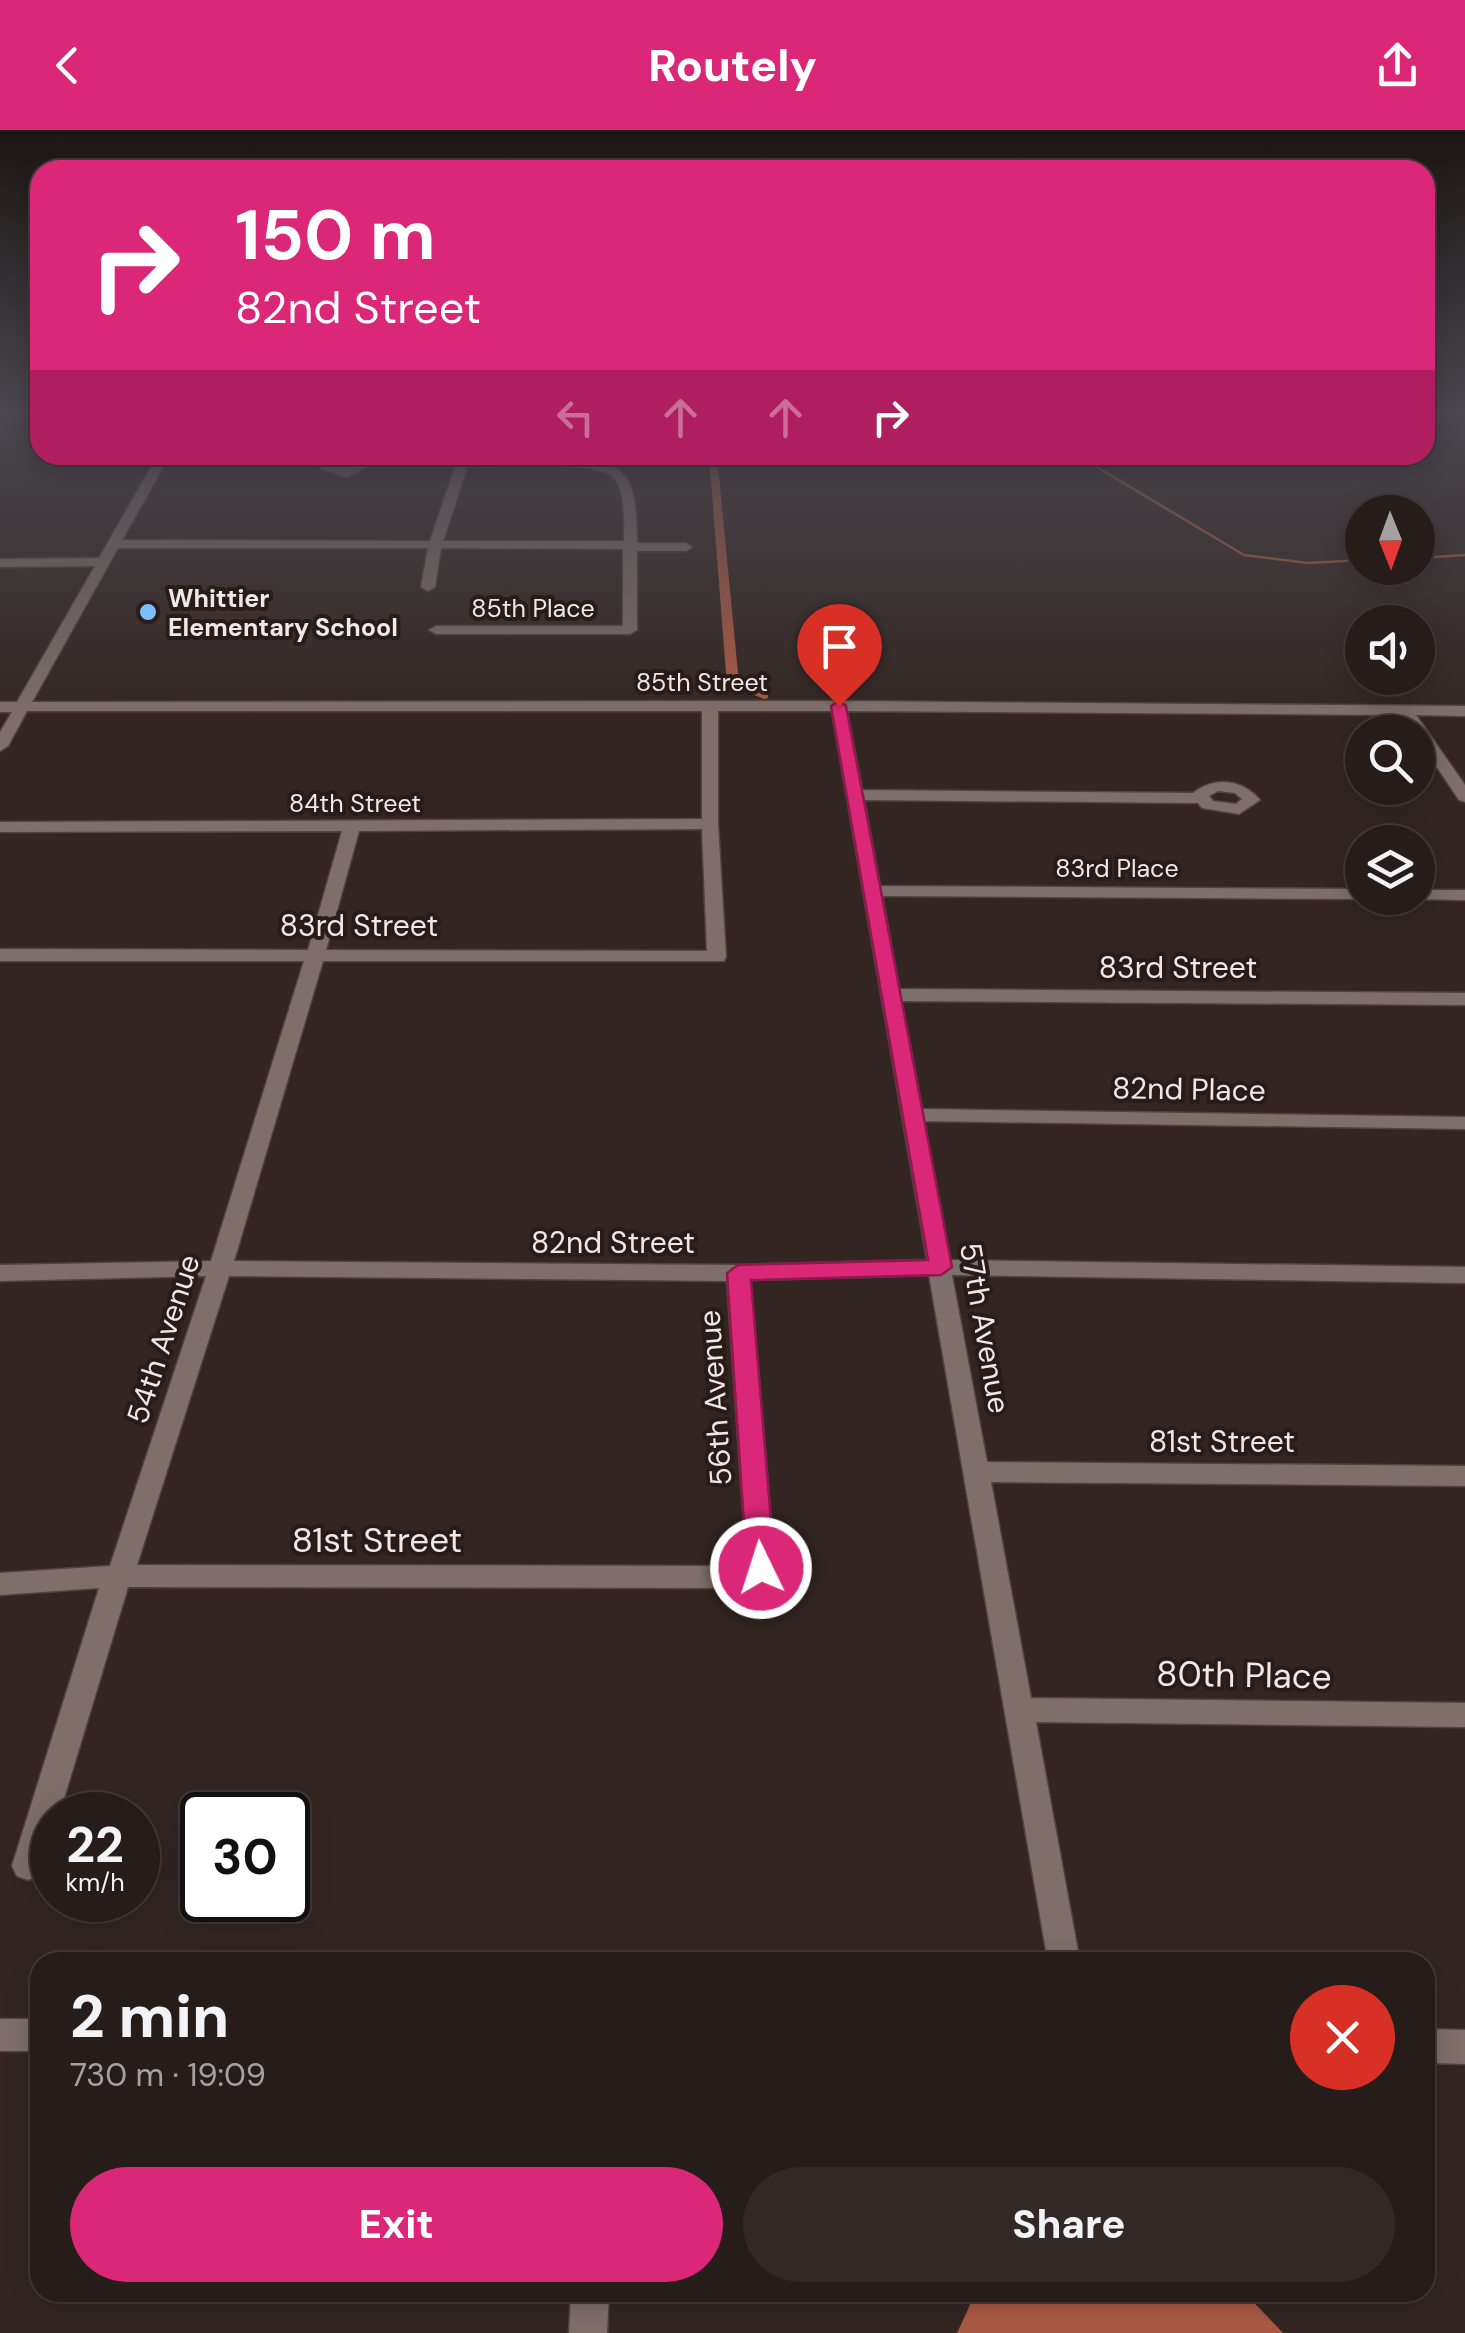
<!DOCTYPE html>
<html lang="en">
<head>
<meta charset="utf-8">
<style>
	body { margin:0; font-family:"DM Sans",sans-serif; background:#322927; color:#f1f3f6; height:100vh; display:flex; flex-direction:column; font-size:38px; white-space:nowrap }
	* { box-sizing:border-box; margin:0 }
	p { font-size:32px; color:#a4a1a2 }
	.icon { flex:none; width:55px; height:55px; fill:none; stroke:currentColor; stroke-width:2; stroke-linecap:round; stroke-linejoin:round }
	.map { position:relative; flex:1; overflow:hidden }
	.details { position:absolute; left:30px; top:1822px; width:1405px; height:350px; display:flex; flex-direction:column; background:#261c1a; border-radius:30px; box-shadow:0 5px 25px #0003,0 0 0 2px #423a39 }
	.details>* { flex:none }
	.top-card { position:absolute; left:30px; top:30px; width:1405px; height:305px; border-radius:30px; box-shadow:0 5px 25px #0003,0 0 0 2px #423a39; background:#db2777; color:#fff; overflow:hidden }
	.needle { width:65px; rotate:179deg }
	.controls { position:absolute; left:1345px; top:365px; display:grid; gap:20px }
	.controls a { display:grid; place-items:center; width:90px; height:90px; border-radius:50%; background:#261c1a; box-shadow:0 5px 25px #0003,0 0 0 2px #423a39; font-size:50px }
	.speed { position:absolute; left:30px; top:1662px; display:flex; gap:20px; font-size:50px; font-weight:700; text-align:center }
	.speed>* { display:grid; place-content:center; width:130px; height:130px; border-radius:50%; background:#261c1a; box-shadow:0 5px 25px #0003,0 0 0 2px #423a39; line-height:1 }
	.speed small { font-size:25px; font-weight:400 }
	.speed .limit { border:5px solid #111; border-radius:15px; background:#fff; color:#111 }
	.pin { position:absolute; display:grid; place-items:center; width:85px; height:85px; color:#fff; margin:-102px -42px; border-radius:50% 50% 50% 0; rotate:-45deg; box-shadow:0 0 10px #0007 }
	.pin .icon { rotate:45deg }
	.me { position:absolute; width:110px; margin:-55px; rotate:356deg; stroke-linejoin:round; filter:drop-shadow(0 0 8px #0008) }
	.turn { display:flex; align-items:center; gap:35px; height:210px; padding:0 40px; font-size:45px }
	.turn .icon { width:130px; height:130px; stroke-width:2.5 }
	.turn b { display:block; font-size:70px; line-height:85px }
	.lanes { display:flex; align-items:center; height:95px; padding:0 40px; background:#0003; justify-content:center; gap:50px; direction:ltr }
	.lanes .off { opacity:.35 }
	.round { display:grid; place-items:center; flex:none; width:105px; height:105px; border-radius:52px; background:#322927 }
	.overview { display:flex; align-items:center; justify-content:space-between; height:170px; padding:0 40px }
	h1 { font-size:60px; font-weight:800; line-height:75px }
	.cta { display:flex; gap:20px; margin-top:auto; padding:20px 40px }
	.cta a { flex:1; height:115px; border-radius:60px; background:#db2777; color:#fff; font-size:40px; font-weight:800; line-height:115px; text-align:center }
	.cta a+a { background:#322927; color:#f1f3f6 }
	header { display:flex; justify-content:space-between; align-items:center; height:130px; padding:0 40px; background:#db2777; color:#fff; font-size:45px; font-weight:800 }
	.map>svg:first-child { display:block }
	.water { fill:#aa5a43 }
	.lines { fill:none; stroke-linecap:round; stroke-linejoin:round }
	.stream { stroke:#aa5a43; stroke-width:2.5 }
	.canal { fill:#aa5a43; fill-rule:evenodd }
	.minor-casing { stroke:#4e433f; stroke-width:3 }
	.minor { fill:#7e6f6a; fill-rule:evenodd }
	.route { fill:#db2777; stroke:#8e194d; stroke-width:2.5 }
	.poi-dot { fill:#7dbef9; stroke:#291c18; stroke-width:4 }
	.labels { text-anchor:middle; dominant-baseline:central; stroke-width:8; stroke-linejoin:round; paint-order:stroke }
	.far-poi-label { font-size:25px; font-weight:bold; fill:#f1e8e5; stroke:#291c18; text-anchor:start }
	.far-street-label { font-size:25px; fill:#f1e8e5; stroke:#291c18 }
	.street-label { font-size:30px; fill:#f1e8e5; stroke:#291c18 }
	.near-street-label { font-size:35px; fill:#f1e8e5; stroke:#291c18 }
</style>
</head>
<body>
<header><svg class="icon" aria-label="back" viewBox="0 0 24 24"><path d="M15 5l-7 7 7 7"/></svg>Routely<svg class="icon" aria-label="share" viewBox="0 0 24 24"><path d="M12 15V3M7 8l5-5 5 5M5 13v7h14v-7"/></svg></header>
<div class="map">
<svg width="1465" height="2203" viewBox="0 0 1465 2203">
	<rect width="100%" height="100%" fill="#332622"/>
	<!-- water -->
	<path class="water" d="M976 2162 1245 2163 1283 2203H957Z"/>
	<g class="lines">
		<!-- stream -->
		<path class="stream" d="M968 325 1095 336 1244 425 1308 433 1362 430
			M1418 428 1465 425"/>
		<!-- canal -->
		<path class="canal" d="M709 325H717L738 543 744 553 768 564V568L764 569 736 557 726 543Z"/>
		<!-- minor casing -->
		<g class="minor-casing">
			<path id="minor" d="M158 325H170L122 410 430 411 455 337H367L347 347 321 339C338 321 429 331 457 331L459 325H471L469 331C502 331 602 320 623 344 638 361 636 393 637 413H686L692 417 686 421H637V500L630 504H436L429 500 436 496H623V419L441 418 435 457 428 461 421 457 428 418H118L32 572 839 571 1465 576V586L1416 585 1465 655V672L1459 670 1418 609V602H1413L1401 585 847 581 862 660 1193 663C1215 646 1242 649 1260 670L1239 684 1202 678 1198 673 864 670 880 756 1362 759V768H1368L1362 769 882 766 899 859 1465 863V875L901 871 922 979 1465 987V999L924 991 950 1130 1465 1137V1153L952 1145 987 1332 1465 1336V1356L991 1352 1031 1568 1465 1573V1597L1036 1592 1080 1832H1048L929 1145 750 1150 775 1438 764 1455 754 1458 128 1457 59 1685H52C52 1707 48 1726 39 1746L28 1750 17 1746 12 1736 99 1458 0 1465V1443L110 1436 206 1146 0 1151V1135L211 1131 304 831H0V819L308 820 342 701 0 702V692L702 689V581H27L8 616 0 621V602L12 582H0V572H17L95 436 0 437V429L99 428ZM467 337C494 337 600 329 615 349 626 364 624 393 624 411H443ZM718 581H832L927 1130 738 1135 234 1131 323 831H724L726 827 718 694ZM1218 661 1235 663 1242 669 1236 674 1213 671 1209 666ZM702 699 707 821 326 820 359 701ZM229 1146 727 1151 747 1436 137 1435Z
				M1418 760H1465V770L1412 769 1418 768Z
				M0 1889H40V1921H0Z
				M1425 1899 1465 1900V1934L1425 1933Z
				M571 2162H609L607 2203H569Z"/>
		</g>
		<!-- minor -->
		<use href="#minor" class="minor"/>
	</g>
	<!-- sky -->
	<linearGradient id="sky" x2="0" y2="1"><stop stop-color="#1c1513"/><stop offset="0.48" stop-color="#4a474f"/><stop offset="1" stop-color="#4a474f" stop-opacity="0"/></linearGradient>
	<rect width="1465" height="590" fill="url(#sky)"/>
	<!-- route -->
	<path class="route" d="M839 571 846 576 952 1137 941 1145 751 1150 775 1438 770 1446 761 1449 751 1446 747 1438 727 1143 738 1135 928 1130 831 576Z"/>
	<!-- markers -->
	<circle class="poi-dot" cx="148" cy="482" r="10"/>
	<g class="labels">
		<!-- far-poi labels -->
		<g class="far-poi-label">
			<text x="168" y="468">Whittier<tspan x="168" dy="29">Elementary School</tspan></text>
		</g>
		<!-- far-street labels -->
		<g class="far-street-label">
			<text x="533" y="478">85th Place</text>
			<text x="702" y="552">85th Street</text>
			<text x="355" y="673">84th Street</text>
			<text x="1117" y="738">83rd Place</text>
		</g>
		<!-- street labels -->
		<g class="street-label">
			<text x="359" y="795">83rd Street</text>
			<text x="1178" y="837">83rd Street</text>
			<text transform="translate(1189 959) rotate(1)">82nd Place</text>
			<text x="613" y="1112">82nd Street</text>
			<text transform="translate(985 1198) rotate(80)">57th Avenue</text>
			<text transform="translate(163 1209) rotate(-72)">54th Avenue</text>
			<text transform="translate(715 1268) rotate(-94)">56th Avenue</text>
			<text x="1222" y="1311">81st Street</text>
		</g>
		<!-- near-street labels -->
		<g class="near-street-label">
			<text x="377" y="1410">81st Street</text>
			<text transform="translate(1244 1545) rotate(1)">80th Place</text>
		</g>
	</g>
</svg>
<div class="controls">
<a><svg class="needle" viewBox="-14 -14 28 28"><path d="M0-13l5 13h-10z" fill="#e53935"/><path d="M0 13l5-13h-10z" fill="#a4a1a2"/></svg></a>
<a><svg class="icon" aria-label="sound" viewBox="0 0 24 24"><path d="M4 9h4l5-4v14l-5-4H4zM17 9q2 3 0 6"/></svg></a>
<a><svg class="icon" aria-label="search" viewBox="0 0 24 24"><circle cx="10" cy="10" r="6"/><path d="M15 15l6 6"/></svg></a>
<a><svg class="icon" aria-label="layers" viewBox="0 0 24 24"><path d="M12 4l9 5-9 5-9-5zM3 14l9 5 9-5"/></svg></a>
</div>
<div class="speed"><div>22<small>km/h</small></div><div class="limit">30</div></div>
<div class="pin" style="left:839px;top:576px;background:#d93025"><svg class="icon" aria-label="arrive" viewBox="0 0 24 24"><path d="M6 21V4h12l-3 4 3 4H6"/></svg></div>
<svg class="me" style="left:761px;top:1438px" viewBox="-20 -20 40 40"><circle r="17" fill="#db2777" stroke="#fff" stroke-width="3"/><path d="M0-11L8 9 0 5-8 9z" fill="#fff"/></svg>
<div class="top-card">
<div class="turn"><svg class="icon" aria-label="right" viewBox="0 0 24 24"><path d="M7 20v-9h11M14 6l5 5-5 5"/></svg><div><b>150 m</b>82nd Street</div></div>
<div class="lanes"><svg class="icon off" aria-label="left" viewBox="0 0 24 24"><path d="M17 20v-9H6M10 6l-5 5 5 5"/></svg><svg class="icon off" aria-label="ahead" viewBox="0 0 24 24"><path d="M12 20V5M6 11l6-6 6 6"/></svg><svg class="icon off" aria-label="ahead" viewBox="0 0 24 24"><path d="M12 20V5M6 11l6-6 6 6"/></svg><svg class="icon" aria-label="right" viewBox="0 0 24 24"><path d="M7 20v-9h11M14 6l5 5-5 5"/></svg></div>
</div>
<section class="details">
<div class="overview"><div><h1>2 min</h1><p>730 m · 19:09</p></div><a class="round" style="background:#d93025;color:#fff"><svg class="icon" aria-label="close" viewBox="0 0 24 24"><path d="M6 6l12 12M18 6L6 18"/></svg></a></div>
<div class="cta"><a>Exit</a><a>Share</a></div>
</section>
</div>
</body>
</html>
